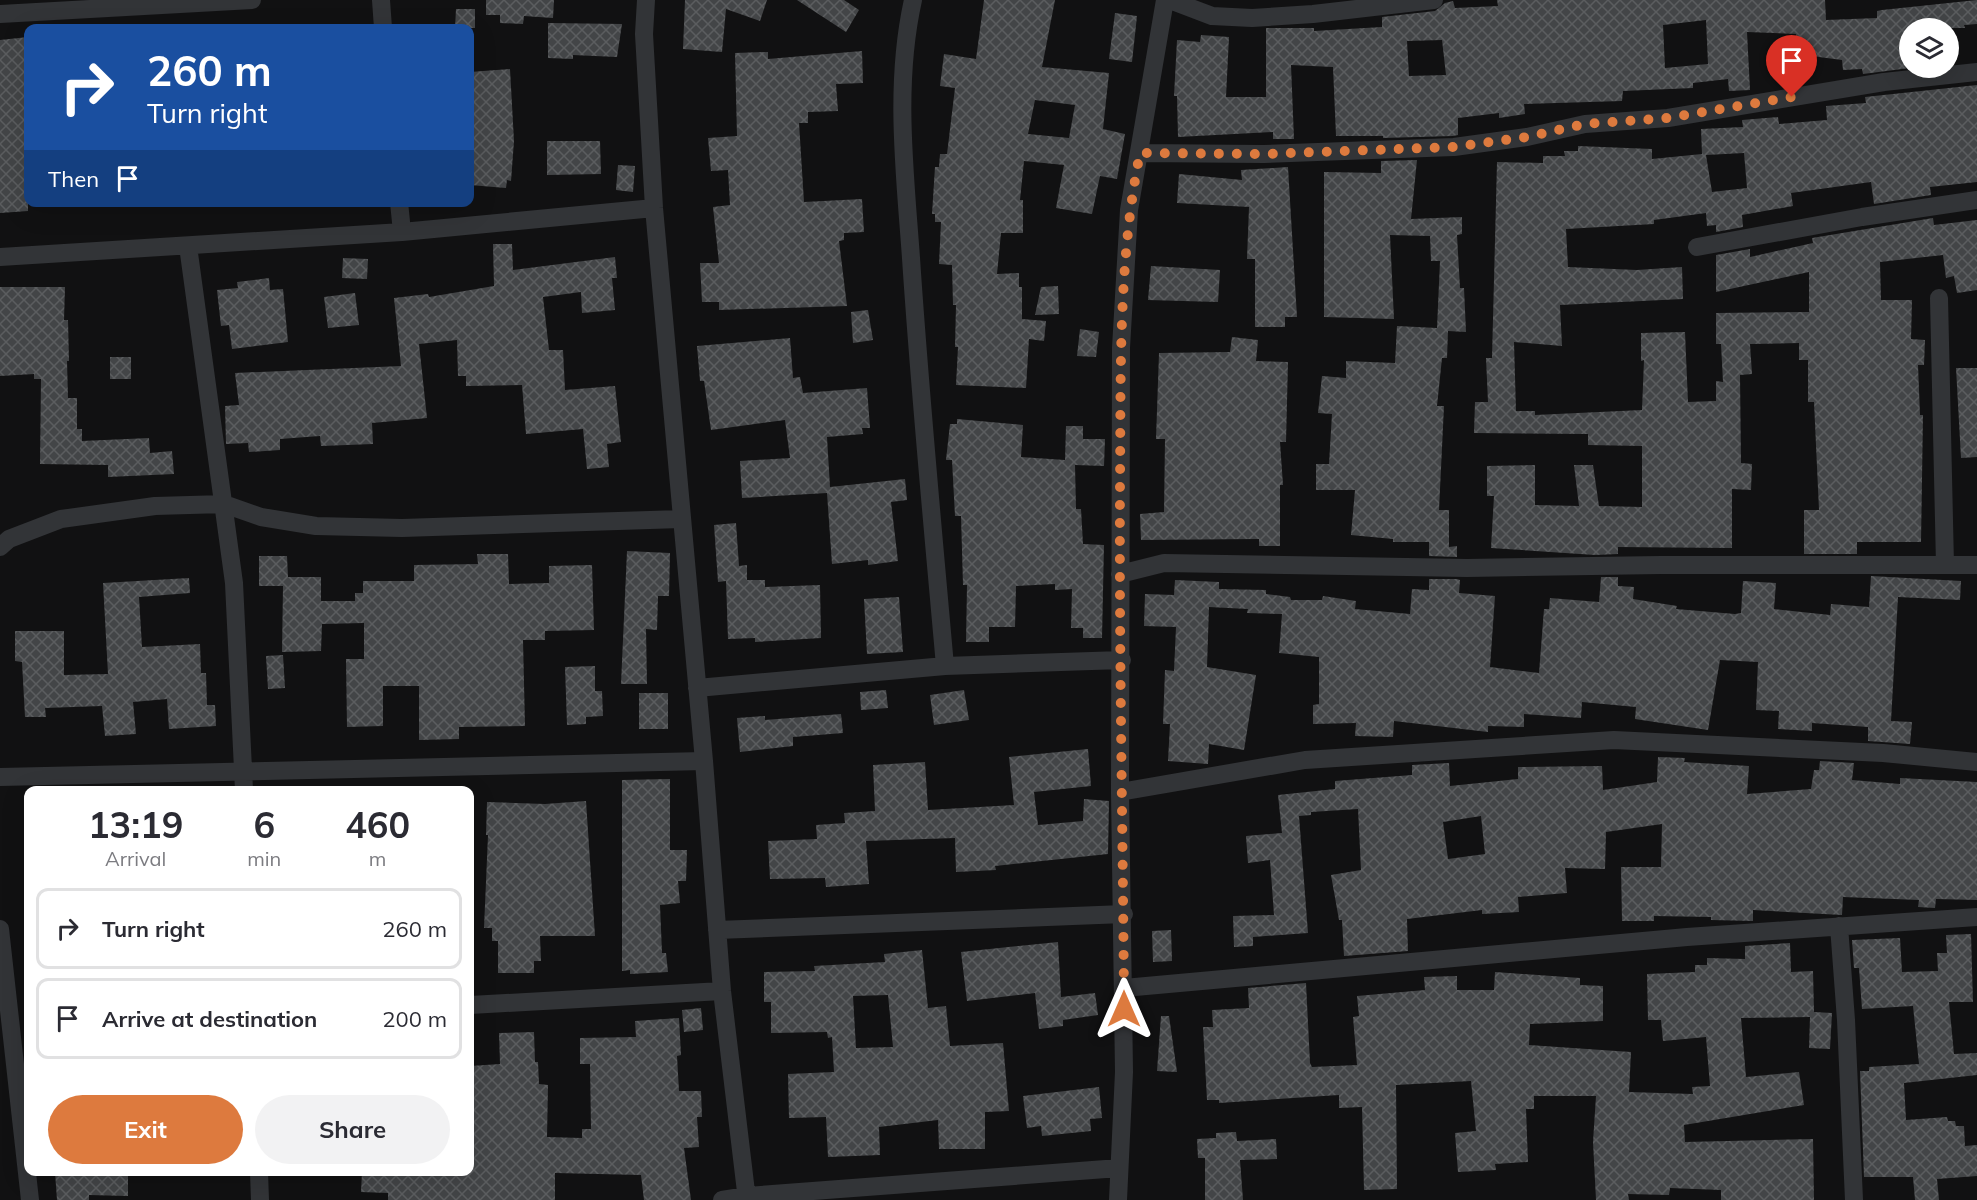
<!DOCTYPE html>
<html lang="en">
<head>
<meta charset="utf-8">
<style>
	body { margin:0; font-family:Mulish,sans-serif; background:#f2f2f3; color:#2b2b33; height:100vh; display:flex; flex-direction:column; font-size:22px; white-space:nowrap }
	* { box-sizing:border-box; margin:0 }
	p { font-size:20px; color:#7c7c81 }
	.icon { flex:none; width:33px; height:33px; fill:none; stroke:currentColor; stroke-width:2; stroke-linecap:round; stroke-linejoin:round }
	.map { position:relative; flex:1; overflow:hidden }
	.panel { position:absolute; left:24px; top:786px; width:450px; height:390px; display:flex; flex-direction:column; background:#fff; border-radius:12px; box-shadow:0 6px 24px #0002 }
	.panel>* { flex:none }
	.top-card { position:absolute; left:24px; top:24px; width:450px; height:183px; border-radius:12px; box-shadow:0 6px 24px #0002; background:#1a4fa0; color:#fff; overflow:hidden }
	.controls { position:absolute; left:1899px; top:18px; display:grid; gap:12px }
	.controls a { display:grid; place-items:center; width:60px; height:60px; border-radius:50%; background:#fff; box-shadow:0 6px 24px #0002; font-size:30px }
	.pin { position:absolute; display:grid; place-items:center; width:51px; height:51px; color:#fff; margin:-62px -26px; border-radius:50% 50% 50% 0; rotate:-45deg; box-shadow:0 0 6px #0007 }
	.pin .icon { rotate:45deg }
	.me { position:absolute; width:66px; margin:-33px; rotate:0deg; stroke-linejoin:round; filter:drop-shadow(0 0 4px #0008) }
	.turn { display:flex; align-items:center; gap:21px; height:126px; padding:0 24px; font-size:27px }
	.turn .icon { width:78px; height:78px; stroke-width:2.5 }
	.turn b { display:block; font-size:42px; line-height:51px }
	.then { display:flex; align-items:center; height:57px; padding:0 24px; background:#0003; gap:12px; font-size:22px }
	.eta { display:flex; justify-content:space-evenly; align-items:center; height:102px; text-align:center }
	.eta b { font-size:36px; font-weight:700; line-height:42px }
	.button { display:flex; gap:12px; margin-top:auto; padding:12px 24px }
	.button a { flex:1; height:69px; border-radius:36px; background:#dd7a3e; color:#fff; font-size:24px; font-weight:700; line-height:69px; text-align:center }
	.button a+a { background:#f2f2f3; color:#2b2b33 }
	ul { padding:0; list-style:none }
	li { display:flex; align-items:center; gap:18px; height:81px; margin:0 12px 9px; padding:0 12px; border:3px solid #e1e1e2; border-radius:12px }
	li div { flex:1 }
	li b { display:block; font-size:22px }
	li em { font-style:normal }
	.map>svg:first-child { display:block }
	.building { fill:url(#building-cross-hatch); fill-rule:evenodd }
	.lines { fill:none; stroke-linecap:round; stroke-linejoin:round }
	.minor { stroke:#323437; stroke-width:18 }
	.route { stroke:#dd7a3e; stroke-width:10; stroke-dasharray:0 18 }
</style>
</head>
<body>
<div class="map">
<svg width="1977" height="1200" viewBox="0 0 1977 1200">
	<defs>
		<pattern id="building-cross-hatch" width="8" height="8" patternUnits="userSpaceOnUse" patternTransform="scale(1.5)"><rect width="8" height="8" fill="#434547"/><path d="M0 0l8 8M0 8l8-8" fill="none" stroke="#5b5d5f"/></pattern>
	</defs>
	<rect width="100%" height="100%" fill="#111112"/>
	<!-- building -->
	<path class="building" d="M486 0H554L553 18 524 16 523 24 500 23V15H486Z
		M685 0H767L760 21 726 9 722 52 683 49Z
		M797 0H844L859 10 846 32Z
		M984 0H1055L1042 67 1109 73 1103 129 1125 134 1117 179 1100 176 1092 214 1056 208 1064 165 1024 161 1020 200H1023V233H1001L997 274 1019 273V287H1022V319L1046 321 1044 341 1029 339 1026 388 956 385 958 347H955L956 305H953L952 265 939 264 941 222H935V214H932L935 167H939L940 154H947L955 88 940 86 944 54 976 59ZM1035 100 1075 105 1069 138 1028 134Z
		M1497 0H1825L1826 20 1877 18V11L1882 10 1977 0V24L1964 25 1965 28H1910V68L1863 74 1862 69 1843 70 1842 60 1796 54V34L1747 32 1750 90 1729 91 1728 79 1693 83V88L1623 91 1622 101 1524 104 1525 114 1499 118V113L1458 118V135L1453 136 1383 138V136H1336L1333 67 1291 65 1294 139H1273V132L1178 137 1177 96H1174L1177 40 1200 42 1201 35 1229 37 1226 97H1266V28H1314V31L1382 27V17L1435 11 1445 3 1453 1 1455 8 1498 6ZM1706 20 1708 64 1665 68 1663 25ZM1442 40 1446 75 1409 76 1407 41Z
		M456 9H475V28H455Z
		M1115 13 1137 16 1132 62 1109 59Z
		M548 23 622 24 617 57 573 55V59L548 58Z
		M28 37V211L0 213V40Z
		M862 51 863 83 836 84 838 111 808 112V123H799L804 202 862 199 864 232 844 233V240L839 241 847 306 719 310V302H702L700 263H719L713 207 730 205 728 170 711 171 708 138 737 136 735 53 768 52V59Z
		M510 69 514 141 511 181 507 180 506 188 470 185V72Z
		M1977 85V182L1930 187 1931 195 1874 204 1871 182 1791 193 1793 206 1742 215 1743 227 1716 232V225L1707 226 1706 213 1654 220V224L1566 229 1568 267 1637 270 1682 267 1683 299 1560 305 1562 346 1514 342 1516 411H1535V415L1642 410 1644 360 1641 361V333L1685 332 1688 402 1716 401V381L1723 382 1721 344H1716V313L1809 312V272L1716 292V255L1750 249V257L1813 243 1812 238 1933 218 1934 225 1977 220V290L1957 293 1954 276 1946 278 1943 255 1880 262 1881 300H1912L1911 339 1925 340 1924 365H1918L1920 415H1923L1921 542H1857V554H1804V510H1819L1814 402H1808V360H1799V343L1750 344 1752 374 1740 375 1741 463 1752 464 1751 490 1732 489V548L1618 547V554L1595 555 1491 548 1494 496H1487V466L1535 465V505L1579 506 1574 465H1593L1599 506 1642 507V446L1588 445V434L1474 433 1475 402H1488L1486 358H1492L1497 162 1543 163V156H1565L1564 151H1578V146L1652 149V159L1702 154 1701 129 1743 127 1742 120 1778 117 1779 124 1827 120 1826 106 1866 103 1865 97ZM1744 153 1747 188 1712 192 1706 155Z
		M547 141H600L601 174 547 175Z
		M1417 160 1411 219 1462 217V234L1457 235 1460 288H1464L1466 332 1448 331 1447 358H1442L1437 406H1444L1439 510H1449V547L1457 546V557L1429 556V542H1393V539L1351 535 1355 490H1316V464H1329L1332 414 1318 413 1322 376 1346 378V361L1395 363 1397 326 1437 328 1440 261H1431L1430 236 1390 235 1394 319 1324 317V172L1381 173V161Z
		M618 165 635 166 633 192 616 190Z
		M1288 167 1297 317H1285V327H1255V259H1247L1249 207 1177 203 1179 174 1242 180 1241 170Z
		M493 244H512L513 270 615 257 617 278H612L615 310 582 313 581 292 543 297 549 350H563L565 390 615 386 621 442 607 444 609 467 587 469 583 429 526 434 522 385 466 386V376H458L457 340 419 344 427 418 372 423 373 444 321 446 320 436 280 439V450L249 452 248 443 226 444 225 406 239 405 235 373 401 366 394 298 428 294 429 297 494 286Z
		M343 258 368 259 367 279 342 278Z
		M1151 266 1220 270 1218 302 1148 300Z
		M269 278 270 290 283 289 288 342 232 349 229 325 221 326 217 290 238 288 237 282Z
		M1058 286 1059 314 1035 315 1041 287Z
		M0 287H65L64 320H68L69 361H67L68 398H77V429H82V441L149 438 150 453 172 451 174 474 108 477V465L40 464 41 379H34V374L0 376Z
		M355 293 359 325 328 328 324 297Z
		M868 310 873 340 853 343 851 312Z
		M1080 329 1099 332 1096 357 1077 356Z
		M1232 337 1258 340 1256 361 1288 362 1286 442H1280L1283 485H1280V546H1259V539L1141 540 1140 514 1164 512 1165 439H1156L1159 353 1230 352Z
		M790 338 793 378 800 377 803 393 867 388 870 428H862L863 434 827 437 830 487 905 479 907 500 891 502 898 561 868 565V560L832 564 827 493 742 498 740 461 790 458 785 420 711 430 704 381H700L697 346Z
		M110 357H131V379H110Z
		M1956 368H1977V457L1961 458Z
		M957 419 1023 425 1021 457 1065 460 1066 426H1083V439H1105L1104 466 1075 465 1076 509H1081L1083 544 1104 545 1102 638H1083V628H1071L1072 589 1055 590V584L1016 586 1015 627H989V642H966L967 585H963L961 516H955L952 460H946L950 424H957Z
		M736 523 739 566 747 565V580H765V587L820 585 821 638 755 642V638L728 639 726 581 718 582 714 525Z
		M627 551 670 553 669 596H658L657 630 646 629 647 684H621Z
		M477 554H508L509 584 549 583V566L592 565 594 630 545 631V640H523L525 726 459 727V739L419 740V686H383V726L347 727 346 659H364V623L322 624 321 651 282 652 283 586H259V556H287L288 577H321V601H355V593H363V581H414V565L478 564Z
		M1871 576 1961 581 1960 600 1898 597 1891 721 1912 722 1910 744 1868 741V727L1812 723V731L1778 729 1779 711 1756 710 1758 662 1720 660 1708 730 1635 719 1636 707 1582 702 1581 718 1524 714V727L1488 726V732L1394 721 1393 737 1355 736 1356 723 1313 724V705L1319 704V657L1279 653 1282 614 1247 613 1248 609 1209 607 1207 667 1256 675 1244 750 1209 744 1208 764 1168 761 1170 724H1163L1165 670 1174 671 1176 627 1144 626 1145 594 1174 595 1175 580 1219 582V589L1266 590V594L1290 597 1291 600H1322L1323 596 1356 601 1355 609 1410 614 1412 589 1429 590V579H1457L1460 580 1459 593 1495 596 1490 667 1539 673 1544 609H1549L1550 598 1599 602 1601 577H1618V586L1634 587 1633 599 1677 606 1676 609 1735 614 1741 613 1743 581 1776 583 1774 609 1830 615 1831 604 1869 607Z
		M189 578 190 593 139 597 142 647 200 644 201 673H206L207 705H215L216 726 169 729 167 699 133 702 136 734 105 736 102 706 45 708 46 717H25L22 662 15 661V631H64V675L108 674 103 583Z
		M899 597 903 652 867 654 864 599Z
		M283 655 285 688 268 689 266 656Z
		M595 666V691H602L603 716 586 717V724L567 725 565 667Z
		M886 690 888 708 861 710 860 692Z
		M964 690 969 720 934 725 930 695Z
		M639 693H668V729H639Z
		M841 714 843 733 793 737V746L740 752 737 718 765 716V720Z
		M1088 749 1091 786 1034 792 1038 825 1083 821 1084 799 1109 801 1108 854 995 866 996 870 956 872 955 838 866 841 869 884 826 887 825 878 770 879 768 841 817 839 816 825 845 823 844 813 875 811 873 765 925 762 928 810 1014 805 1009 757Z
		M1658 757 1685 758 1684 762 1749 766 1747 794 1811 789 1814 770H1819L1820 761 1854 763 1852 780 1900 784V778L1977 782V900L1936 899 1935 908 1918 907 1919 900 1843 897 1842 915 1753 910V921L1711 920V917L1654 916V921H1622L1621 867H1661L1662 824 1606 832 1605 869 1565 868 1567 893 1518 897 1519 912 1482 914V910L1407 919 1408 951 1344 956 1342 920H1339L1331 875 1361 870 1358 809 1311 812V815L1299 816 1308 933 1253 937V946L1234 947 1233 916 1274 915 1270 860 1248 863 1246 836 1282 833 1278 795 1335 789V781L1412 775V765L1449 763 1450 786 1518 779V767L1602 766 1603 790 1657 782ZM1481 816 1485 854 1448 859 1443 822Z
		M670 779V850H687L686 881H678L680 903 660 905 662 953H666L668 972 630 974V970L622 971V780Z
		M586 801 595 936H540L541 961H534V973H498V941H492V928H484L488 835H486L487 802 545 804Z
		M1171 930 1172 961 1153 962 1152 931Z
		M1971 934 1973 1002H1949L1954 1054 1977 1053V1075L1904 1083 1906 1120 1947 1117 1948 1121H1955L1956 1126H1964L1965 1146 1977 1145V1176L1937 1179 1939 1200H1915L1913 1177H1864L1860 1071H1869V1067L1919 1064 1913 1006 1862 1009 1859 968H1854L1852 940 1900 938 1902 972 1938 971 1937 953H1947L1946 935Z
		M1058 942 1061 997 1095 993 1098 1015 1063 1020V1026L1039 1029 1035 993 967 1001 961 952Z
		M1790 943 1791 972 1813 971 1814 1012 1832 1013 1830 1049 1809 1048 1810 1017 1741 1018 1746 1077 1799 1072 1804 1105 1684 1125 1685 1142 1813 1139 1814 1200H1721V1190L1670 1188 1669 1195 1628 1194 1629 1200H1596L1593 1142 1596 1096H1534V1109H1526L1528 1162 1495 1164 1496 1170 1458 1172 1455 1133 1476 1131 1471 1081 1396 1085 1397 1189 1364 1190 1362 1107 1339 1108V1095L1219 1103V1100H1207L1203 1027H1213L1212 1010 1249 1008 1248 988 1306 983 1310 1063 1312 1067 1357 1065 1353 1017 1359 1016 1357 996 1425 990 1424 977 1457 976V990H1494L1495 972 1580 978V985L1603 986V1021L1530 1024 1529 1045 1631 1052 1629 1092 1693 1094 1692 1087 1710 1086 1706 1037 1663 1041 1661 1020H1648L1647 974 1695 972V965H1707V958L1745 959V946Z
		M922 950 928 1008 946 1006 950 1046 1003 1043 1009 1111 985 1112V1149H939L938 1120 879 1127 880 1155 828 1157 826 1117 789 1118 788 1074 834 1072 832 1037 828 1038 827 1032 771 1033V1002H764V972L815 971 814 966 885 962 884 954ZM888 995 893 1047 856 1048 853 996Z
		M701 1008 703 1030 684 1032 682 1010Z
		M1161 1016H1169L1177 1072 1157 1071Z
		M679 1018 681 1055 677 1056 679 1091H701L702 1117H697L699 1147 684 1148 691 1200H644L641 1175 555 1173V1200H388V1193L361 1192 362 1172H470V1066L500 1064 499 1033 534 1032 535 1062H538L539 1084 548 1085 547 1137 582 1138V1129H591L590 1064H580V1038L636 1037 635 1021Z
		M1099 1087 1102 1118 1090 1119 1091 1131 1042 1136 1041 1126 1027 1128 1023 1096Z
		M1236 1132 1237 1141 1276 1139 1277 1159 1240 1160 1243 1200H1205V1158H1198L1197 1139 1216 1138V1133Z
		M55 1172H128V1196L89 1195V1200H57Z"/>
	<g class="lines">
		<!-- minor -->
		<path class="minor" d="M381 0 383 28
			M646 0 644 34 654 208 704 761 722 991 747 1200
			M913 0C894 85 905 173 911 258 920 395 933 530 945 666
			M1170 0 1212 16 1252 18 1313 14 1434 0
			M0 14 252 0
			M1140 153 1264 154 1454 147 1527 137 1585 124 1668 118 1884 82 1977 72
			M399 202 402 232
			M188 246 234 583 244 790
			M1697 247 1862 217 1977 200
			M0 257 402 232 654 208
			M1939 298 1945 565
			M0 547 9 539 61 519 155 506 224 504 261 517 316 526 402 528 681 519
			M1120 574 1164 563 1467 568 1661 565H1977
			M697 688 945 666 1122 660
			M0 777 704 761
			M1120 792 1305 760 1614 740 1883 753 1977 762
			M1839 926 1846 1020 1854 1200
			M0 929 30 1200
			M717 930 1124 914
			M1124 988 1687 937 1977 917
			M470 1005 722 991
			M259 1172 260 1200
			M722 1200 747 1196 1119 1168
			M1118 1200 1124 1072 1120 792 1121 348 1129 210 1165 0"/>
	</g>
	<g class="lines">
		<!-- route -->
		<path class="route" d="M1124 1009C1123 833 1119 658 1120 483 1121 373 1118 261 1140 153L1264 154 1454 147 1527 137 1585 124 1668 118 1792 97"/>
	</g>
</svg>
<div class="controls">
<a><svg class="icon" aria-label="layers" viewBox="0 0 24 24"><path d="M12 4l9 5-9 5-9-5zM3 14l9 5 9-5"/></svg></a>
</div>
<div class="pin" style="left:1792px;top:97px;background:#d93025"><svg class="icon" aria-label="arrive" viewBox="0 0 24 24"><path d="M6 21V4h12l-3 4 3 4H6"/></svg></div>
<svg class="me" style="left:1124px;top:1009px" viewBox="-20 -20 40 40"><path d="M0-17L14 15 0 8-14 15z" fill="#dd7a3e" stroke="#fff" stroke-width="4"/></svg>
<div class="top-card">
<div class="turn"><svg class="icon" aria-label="right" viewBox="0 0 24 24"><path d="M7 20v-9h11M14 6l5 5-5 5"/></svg><div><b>260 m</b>Turn right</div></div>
<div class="then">Then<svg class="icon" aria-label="arrive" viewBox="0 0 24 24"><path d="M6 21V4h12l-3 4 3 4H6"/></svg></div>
</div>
<section class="panel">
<div class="eta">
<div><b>13:19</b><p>Arrival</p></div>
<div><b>6</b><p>min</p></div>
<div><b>460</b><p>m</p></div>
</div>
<ul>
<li><svg class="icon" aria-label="right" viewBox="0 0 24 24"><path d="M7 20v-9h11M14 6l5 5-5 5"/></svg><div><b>Turn right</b></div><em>260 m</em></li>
<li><svg class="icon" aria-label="arrive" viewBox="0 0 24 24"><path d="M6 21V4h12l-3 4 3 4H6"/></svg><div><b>Arrive at destination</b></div><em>200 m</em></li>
</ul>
<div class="button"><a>Exit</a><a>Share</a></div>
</section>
</div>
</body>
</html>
